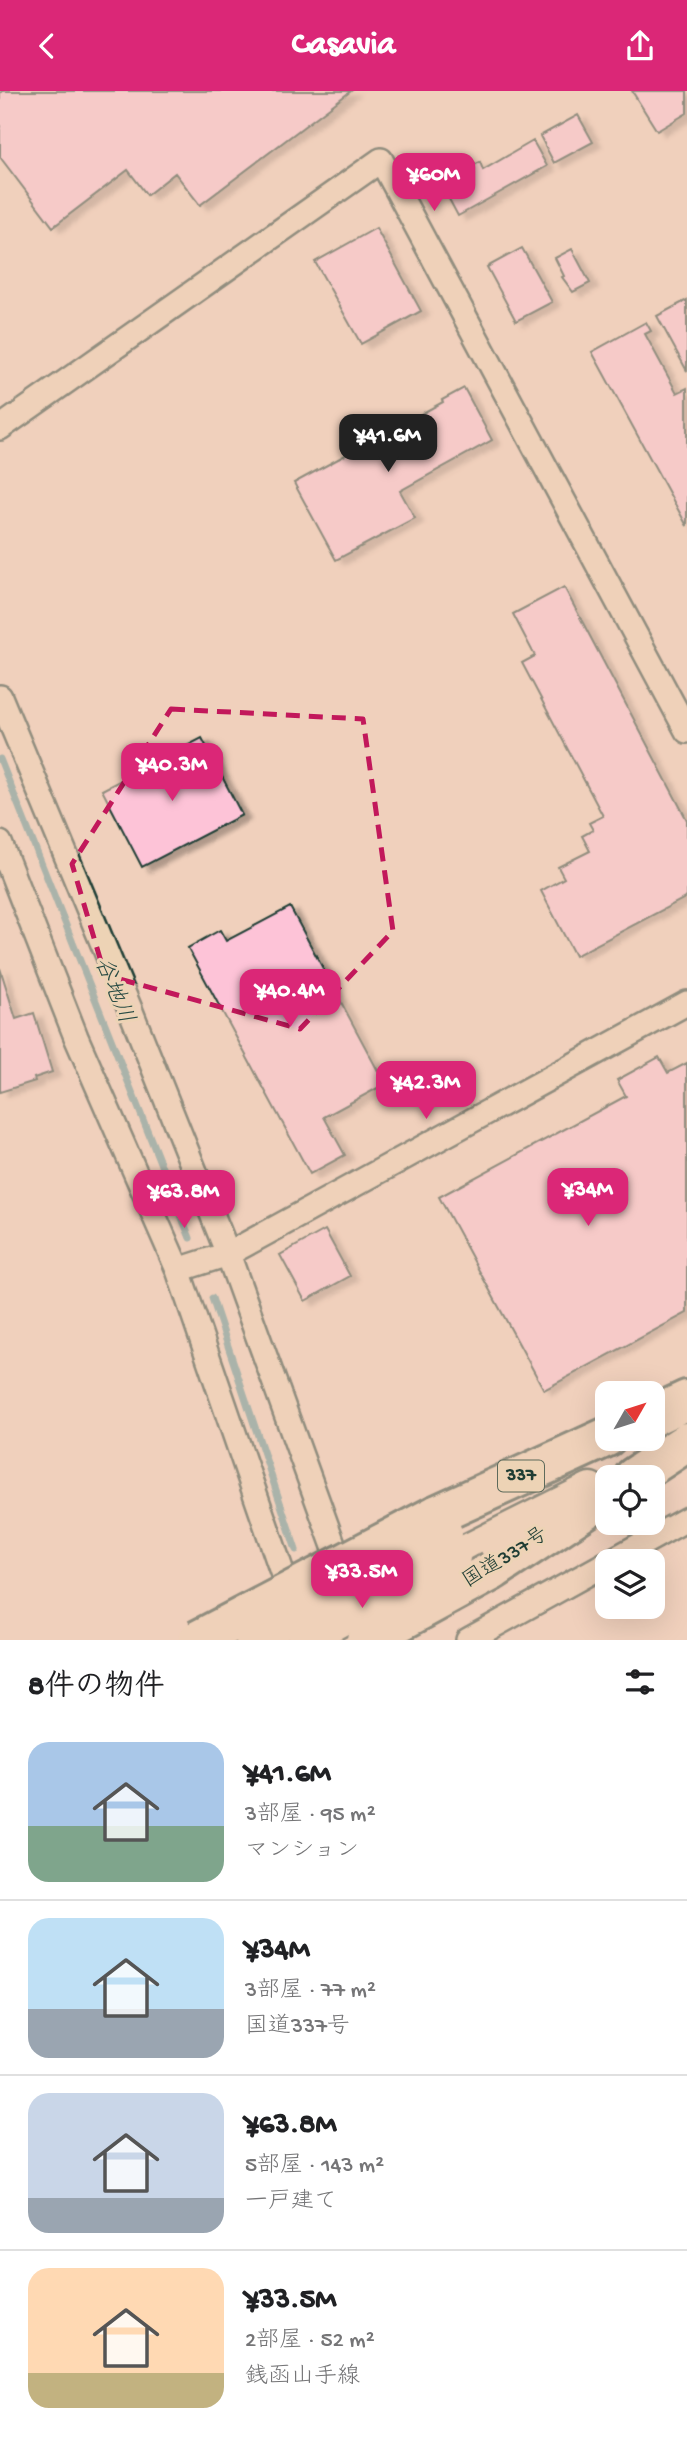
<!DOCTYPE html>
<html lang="ja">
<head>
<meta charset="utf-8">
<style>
	:root { --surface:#fff; --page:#f2f2f2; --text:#202124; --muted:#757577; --line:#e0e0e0; --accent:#db2777 }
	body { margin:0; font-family:"Gochi Hand","Klee One",sans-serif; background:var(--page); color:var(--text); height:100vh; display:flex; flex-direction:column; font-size:26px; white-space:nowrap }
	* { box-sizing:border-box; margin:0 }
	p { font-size:23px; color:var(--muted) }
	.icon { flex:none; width:38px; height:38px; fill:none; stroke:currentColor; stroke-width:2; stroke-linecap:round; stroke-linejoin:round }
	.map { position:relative; height:1549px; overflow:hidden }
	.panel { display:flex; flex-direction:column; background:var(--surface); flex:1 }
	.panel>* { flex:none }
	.needle { width:46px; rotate:51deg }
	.buttons { position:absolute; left:595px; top:1290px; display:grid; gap:14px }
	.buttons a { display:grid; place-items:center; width:70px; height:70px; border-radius:14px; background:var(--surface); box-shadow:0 7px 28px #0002; font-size:35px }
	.price { position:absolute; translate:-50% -60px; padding:0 16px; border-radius:14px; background:var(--accent); color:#fff; font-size:23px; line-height:46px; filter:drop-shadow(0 2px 4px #0008) }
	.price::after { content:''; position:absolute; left:50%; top:42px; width:21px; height:16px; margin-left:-10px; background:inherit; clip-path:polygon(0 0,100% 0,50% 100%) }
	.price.active { background:#222; color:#fff }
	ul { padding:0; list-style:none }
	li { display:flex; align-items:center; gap:21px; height:175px; padding:0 28px }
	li+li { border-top:2px solid var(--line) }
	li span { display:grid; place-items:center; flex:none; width:196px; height:140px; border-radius:21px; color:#555 }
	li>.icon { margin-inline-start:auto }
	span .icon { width:84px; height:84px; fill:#fffc; stroke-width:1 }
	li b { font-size:30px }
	h2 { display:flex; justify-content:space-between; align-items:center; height:84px; padding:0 28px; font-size:30px }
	header { display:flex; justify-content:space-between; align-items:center; height:91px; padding:0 28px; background:var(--accent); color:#fff; font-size:32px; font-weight:800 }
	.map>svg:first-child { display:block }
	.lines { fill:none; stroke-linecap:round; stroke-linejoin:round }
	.stream { stroke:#569195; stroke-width:7 }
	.building { fill:#fdc3d7; stroke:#1f3d34; stroke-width:2; filter:url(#shadow) }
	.street-casing { stroke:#1f3d34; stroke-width:28 }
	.secondary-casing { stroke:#1f3d34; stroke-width:37 }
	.highway-casing { stroke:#1f3d34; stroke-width:44 }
	.street { stroke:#edd3b5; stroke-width:23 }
	.secondary { stroke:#edd3b5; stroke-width:32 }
	.highway { stroke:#edd3b5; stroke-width:38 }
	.secondary-bridge-casing { stroke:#1f3d34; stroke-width:37; stroke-linecap:butt }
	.highway-bridge-casing { stroke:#1f3d34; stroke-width:44; stroke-linecap:butt }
	.secondary-bridge { stroke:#edd3b5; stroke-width:32 }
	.highway-bridge { stroke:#edd3b5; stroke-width:38 }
	.marked { fill:none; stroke:#c2185b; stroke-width:5; stroke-dasharray:14 9; stroke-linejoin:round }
	.labels { text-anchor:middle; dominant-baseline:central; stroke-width:6; stroke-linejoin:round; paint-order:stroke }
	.shield { fill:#edd3b5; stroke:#5d6a5b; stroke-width:2 }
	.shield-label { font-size:19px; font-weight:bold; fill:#1f3d34 }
	.street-label { font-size:21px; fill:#1f3d34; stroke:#edd3b5 }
	.water-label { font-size:23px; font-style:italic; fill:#284b44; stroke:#edd3b5 }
</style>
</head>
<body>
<header><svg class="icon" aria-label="back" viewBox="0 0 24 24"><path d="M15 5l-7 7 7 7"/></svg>Casavia<svg class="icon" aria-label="share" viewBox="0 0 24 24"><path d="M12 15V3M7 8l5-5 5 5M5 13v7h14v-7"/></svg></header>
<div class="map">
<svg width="687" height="1549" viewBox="0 0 687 1549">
	<defs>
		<filter id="shadow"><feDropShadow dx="8" dy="4.5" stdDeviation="2" flood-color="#0004"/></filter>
	</defs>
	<rect width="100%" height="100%" fill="#f0d0bc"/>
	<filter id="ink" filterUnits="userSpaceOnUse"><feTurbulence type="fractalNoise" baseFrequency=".0143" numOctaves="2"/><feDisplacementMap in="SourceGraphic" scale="14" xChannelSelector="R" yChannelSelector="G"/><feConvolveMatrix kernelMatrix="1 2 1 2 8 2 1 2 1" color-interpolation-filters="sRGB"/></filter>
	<g filter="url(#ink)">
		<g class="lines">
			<path class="stream" d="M0,668L190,1147
				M212,1207L296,1459"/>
		</g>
		<path class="building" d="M2,0H351L200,114L175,82L147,104L128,79L53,136L0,66V2Z
			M632,0H687V22L657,40Z
			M578,24L593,51L554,72L540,45Z
			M533,50L547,75L458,125L441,93L480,71L483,79Z
			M376,137L421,220L361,253L315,171Z
			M522,157L552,211L516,230L487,176Z
			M572,158L590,192L573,201L562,186L564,185L555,167Z
			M687,209V280L657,225Z
			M646,231L651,240L645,243L677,302L687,297V435L592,261Z
			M464,297L492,349L400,400L415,427L336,469L294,392L443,311L442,309Z
			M564,496L687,729V806L575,865L541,800L564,787L558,776L590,760L582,745L593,739L589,732L603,725L522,572L535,565L513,523Z
			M202,647L242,724L142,776L102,699Z
			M290,816L385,993L324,1026L345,1064L310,1083L188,857L220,839L226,850Z
			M0,877L16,928L34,922L52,981L34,987L35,990L0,1001Z
			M659,966L668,982L687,972V1222L544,1299L439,1106L626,1005L617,989Z
			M325,1139L350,1185L305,1210L280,1164Z"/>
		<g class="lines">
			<g class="street-casing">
				<path id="street" d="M0,337L381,69L687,640
					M0,606L130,918L228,1163L344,1483
					M0,752L76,946L178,1179L293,1513
					M178,1179L228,1163L687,912
					M611,1470L687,1428
					M468,1549L607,1472"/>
			</g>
			<g class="secondary-casing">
				<path id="secondary" d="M454,1466L590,1398"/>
			</g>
			<g class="highway-casing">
				<path id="highway" d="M653,1325L687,1309
					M634,1386L687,1351
					M436,1424L607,1346
					M492,1480L607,1404"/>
			</g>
			<use href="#street" class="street"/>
			<use href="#secondary" class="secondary"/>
			<use href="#highway" class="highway"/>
			<g class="secondary-bridge-casing">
				<path id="secondary-bridge" d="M252,1549L446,1442
					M304,1549L454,1466"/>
			</g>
			<g class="highway-bridge-casing">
				<path id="highway-bridge" d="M198,1549L436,1424
					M366,1549L492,1480"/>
			</g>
			<use href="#secondary-bridge" class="secondary-bridge"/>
			<use href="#highway-bridge" class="highway-bridge"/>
		</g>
	</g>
	<path d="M0 0H687V1549H0ZM171,618L363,628L393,840L300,938L105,884L72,773Z" fill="#f0d0bc" fill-opacity=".55" fill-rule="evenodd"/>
	<path class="marked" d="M171,618L363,628L393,840L300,938L105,884L72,773Z"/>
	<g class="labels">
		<rect class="shield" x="498" y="1369.5" width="46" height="31" rx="5"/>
		<g class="shield-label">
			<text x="521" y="1385">337</text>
		</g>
		<g class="street-label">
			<text transform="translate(506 1468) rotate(-32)">国道337号</text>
		</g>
		<g class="water-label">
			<text transform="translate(113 900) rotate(68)">谷地川</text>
		</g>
	</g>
</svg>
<div class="buttons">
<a><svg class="needle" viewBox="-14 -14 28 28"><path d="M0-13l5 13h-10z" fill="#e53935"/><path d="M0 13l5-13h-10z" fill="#757577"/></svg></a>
<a><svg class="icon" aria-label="locate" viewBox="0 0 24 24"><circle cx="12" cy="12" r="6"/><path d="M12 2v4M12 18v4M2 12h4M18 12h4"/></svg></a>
<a><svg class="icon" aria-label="layers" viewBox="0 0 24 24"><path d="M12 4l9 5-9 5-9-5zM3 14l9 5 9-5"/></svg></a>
</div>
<b class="price" style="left:434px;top:122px">¥60M</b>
<b class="price active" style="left:388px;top:383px">¥41.6M</b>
<b class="price" style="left:172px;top:712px">¥40.3M</b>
<b class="price" style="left:290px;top:938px">¥40.4M</b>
<b class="price" style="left:426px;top:1030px">¥42.3M</b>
<b class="price" style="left:588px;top:1137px">¥34M</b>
<b class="price" style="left:184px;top:1139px">¥63.8M</b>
<b class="price" style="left:362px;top:1519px">¥33.5M</b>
</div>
<section class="panel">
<h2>8件の物件<svg class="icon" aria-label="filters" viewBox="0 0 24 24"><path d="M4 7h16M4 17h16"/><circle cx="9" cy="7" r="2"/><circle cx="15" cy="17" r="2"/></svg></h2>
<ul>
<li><span style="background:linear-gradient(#a9c7e8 60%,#7fa58c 0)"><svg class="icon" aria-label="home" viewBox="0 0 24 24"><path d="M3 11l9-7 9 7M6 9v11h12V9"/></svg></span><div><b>¥41.6M</b><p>3部屋 · 95 m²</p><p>マンション</p></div></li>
<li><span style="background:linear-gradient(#bfe0f5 65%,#9aa5b1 0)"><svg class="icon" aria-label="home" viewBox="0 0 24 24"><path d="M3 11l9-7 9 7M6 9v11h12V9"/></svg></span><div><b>¥34M</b><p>3部屋 · 77 m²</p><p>国道337号</p></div></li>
<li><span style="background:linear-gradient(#c9d6e8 75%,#9aa5b1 0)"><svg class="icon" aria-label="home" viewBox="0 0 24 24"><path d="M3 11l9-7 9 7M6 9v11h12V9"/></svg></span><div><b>¥63.8M</b><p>5部屋 · 143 m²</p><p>一戸建て</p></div></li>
<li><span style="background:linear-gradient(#ffd9b3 75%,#c2b280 0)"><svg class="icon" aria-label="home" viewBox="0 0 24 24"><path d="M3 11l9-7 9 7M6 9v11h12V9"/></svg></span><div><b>¥33.5M</b><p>2部屋 · 52 m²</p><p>銭函山手線</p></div></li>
</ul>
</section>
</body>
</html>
